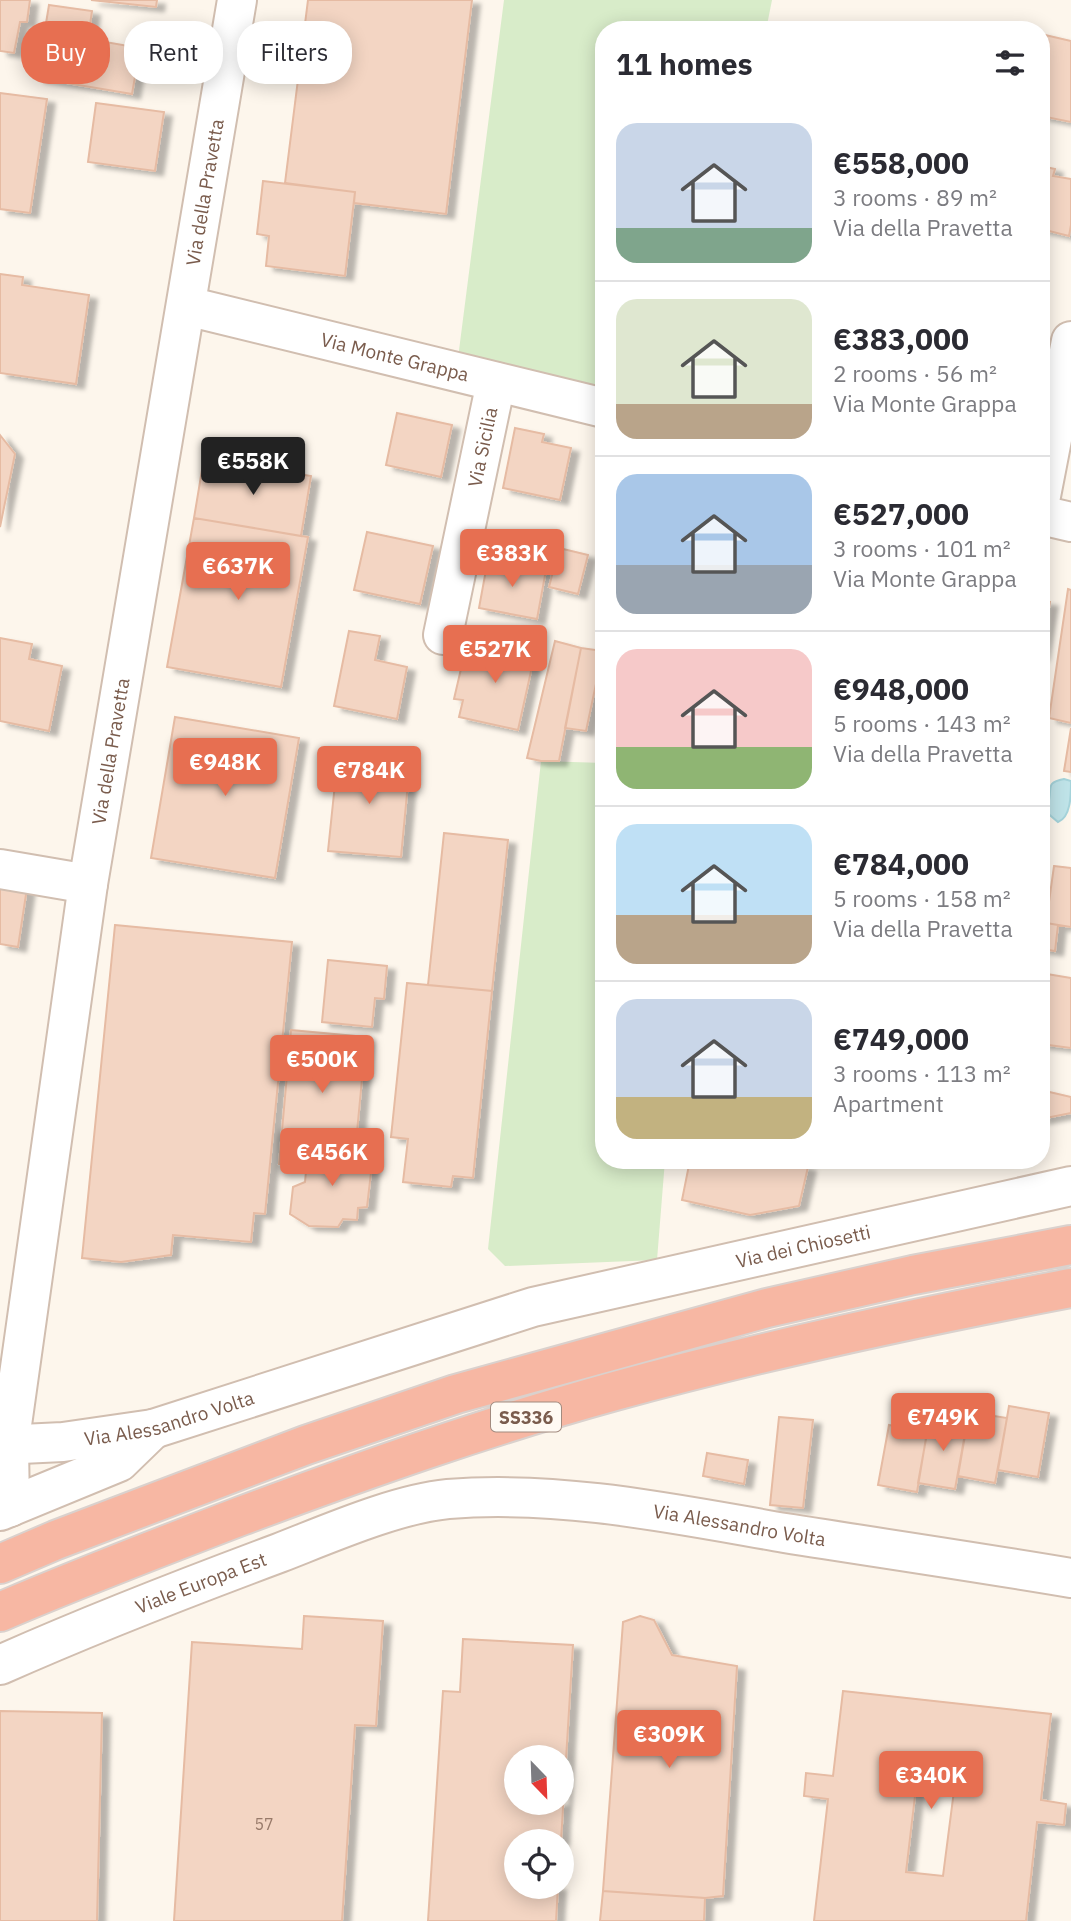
<!DOCTYPE html>
<html lang="en">
<head>
<meta charset="utf-8">
<style>
	:root { --surface:#fff; --page:#f7f7f7; --text:#2b2b33; --muted:#7c7c81; --line:#e1e1e2; --accent:#e76f51 }
	body { margin:0; font-family:"IBM Plex Sans",sans-serif; background:var(--page); color:var(--text); height:100vh; display:flex; flex-direction:column; font-size:26px; white-space:nowrap }
	* { box-sizing:border-box; margin:0 }
	p { font-size:23px; color:var(--muted) }
	.icon { flex:none; width:38px; height:38px; fill:none; stroke:currentColor; stroke-width:2; stroke-linecap:round; stroke-linejoin:round }
	.map { position:relative; flex:1; overflow:hidden }
	.sheet { position:absolute; left:595px; top:21px; width:455px; height:1148px; display:flex; flex-direction:column; background:var(--surface); border-radius:28px; box-shadow:0 4px 18px #0003 }
	.sheet>* { flex:none }
	.top-card { position:absolute; left:21px; top:21px; width:469px; height:63px; display:flex; gap:14px }
	.needle { width:46px; rotate:157deg }
	.buttons { position:absolute; left:504px; top:1745px; display:grid; gap:14px }
	.buttons a { display:grid; place-items:center; width:70px; height:70px; border-radius:50%; background:var(--surface); box-shadow:0 4px 18px #0003; font-size:35px }
	.price { position:absolute; translate:-50% -60px; padding:0 16px; border-radius:7px; background:var(--accent); color:#fff; font-size:23px; line-height:46px; filter:drop-shadow(0 2px 4px #0008) }
	.price::after { content:''; position:absolute; left:50%; top:42px; width:21px; height:16px; margin-left:-10px; background:inherit; clip-path:polygon(0 0,100% 0,50% 100%) }
	.price.active { background:#222; color:#fff }
	ul { padding:0; list-style:none }
	li { display:flex; align-items:center; gap:21px; height:175px; padding:0 21px }
	li+li { border-top:2px solid var(--line) }
	li span { display:grid; place-items:center; flex:none; width:196px; height:140px; border-radius:21px; color:#555 }
	li>.icon { margin-inline-start:auto }
	span .icon { width:84px; height:84px; fill:#fffc; stroke-width:1 }
	li b { font-size:30px }
	h2 { display:flex; justify-content:space-between; align-items:center; height:84px; padding:0 21px; font-size:30px }
	.pill { padding:0 24px; border-radius:28px; background:var(--surface); box-shadow:0 4px 18px #0003; font-size:24px; line-height:63px }
	.pill.active { background:var(--accent); color:#fff }
	.map>svg:first-child { display:block }
	.green { fill:#d8ecc9 }
	.water { fill:#bfe3e8; stroke:#a5d3da; stroke-width:2 }
	.building { fill:#f3d5c3; stroke:#e6bba3; stroke-width:2; fill-rule:evenodd; filter:url(#shadow) }
	.lines { fill:none; stroke-linecap:round; stroke-linejoin:round }
	.minor-casing { stroke:#d1beb0; stroke-width:42 }
	.highway-casing { stroke:#dad1cd; stroke-width:42 }
	.minor { stroke:#fff; stroke-width:38 }
	.highway { stroke:#f7b7a3; stroke-width:38 }
	.labels { text-anchor:middle; dominant-baseline:central; stroke-width:5; stroke-linejoin:round; paint-order:stroke }
	.number-label { font-size:16px; fill:#987a6a }
	.shield { fill:#fffaf3; stroke:#a28b7f; stroke-width:2 }
	.shield-label { font-size:18px; font-weight:bold; fill:#7a5c4d }
	.street-label { font-size:19px; fill:#7a5c4d; stroke:#fffaf3 }
</style>
</head>
<body>
<div class="map">
<svg width="1071" height="1921" viewBox="0 0 1071 1921">
	<defs>
		<filter id="shadow"><feDropShadow dx="8" dy="4.5" stdDeviation="2" flood-color="#0004"/></filter>
	</defs>
	<rect width="100%" height="100%" fill="#fdf6ec"/>
	<path class="green" d="M504,0H772L766,30H604V389L458,358Z
		M541,761L604,763V1160H665L657,1260L505,1266L488,1249Z"/>
	<path class="water" d="M1064,779L1071,781C1071,795 1071,817 1058,822L1045,811C1045,807 1048,804 1049,800C1052,786 1046,783 1064,779Z"/>
	<path class="building" d="M0,0H30L27,22H20L14,53L0,51Z
		M91,0H157L156,7Z
		M308,0H472L446,214L354,203L355,192L285,183Z
		M49,5L92,11L88,39L140,48L132,94L37,78Z
		M1041,34L1071,41V122L1041,116Z
		M0,93L47,99L30,213L0,209Z
		M96,103L164,112L155,171L88,162Z
		M1041,166L1055,169L1053,176L1071,179V225L1069,236L1041,229Z
		M263,181L355,192L345,276L266,266L269,236L257,234Z
		M0,274L23,277L22,285L89,295L76,384L0,373Z
		M397,413L452,425L441,477L386,465Z
		M515,428L544,434L542,442L571,448L560,500L503,488Z
		M0,435L15,454L0,527Z
		M204,458L311,476L301,536L194,518Z
		M194,518L308,537L281,687L167,667Z
		M367,532L433,546L420,604L354,590Z
		M559,548L588,555L578,594L549,587Z
		M488,559L546,570L537,619L479,608Z
		M1068,589L1071,590V723L1049,718Z
		M1041,601L1050,602L1041,657Z
		M349,631L380,636L375,660L407,667L397,719L334,706Z
		M0,638L32,644L29,659L62,666L49,731L0,721Z
		M477,640L535,653L518,730L459,717L463,700L454,699L464,656L473,658Z
		M555,641L581,648L559,761H541L527,758Z
		M581,648L603,651L586,731L565,728Z
		M175,717L299,738L275,878L151,858Z
		M1071,728V772L1064,771Z
		M338,755L410,762L401,857L328,851Z
		M444,833L508,840L492,991L428,985Z
		M1054,866L1071,868V927L1046,923Z
		M0,883L27,888L18,947L0,944Z
		M1041,907L1048,908L1046,923L1058,925L1055,951L1041,949Z
		M115,925L292,942L265,1214L254,1213L251,1242L173,1235L171,1255L121,1262L82,1258Z
		M328,960L387,966L384,999L375,998L372,1027L322,1022Z
		M1041,973L1071,978V1048L1041,1044Z
		M407,983L492,991L473,1178L453,1176L451,1187L403,1182L408,1139L391,1137Z
		M291,1030L366,1037L355,1153L308,1149L306,1166L279,1164Z
		M1041,1090L1071,1097V1113L1041,1119Z
		M308,1149L373,1155L367,1207L358,1208L357,1220L343,1219L338,1227L309,1226L290,1214L293,1187L305,1182Z
		M690,1160H778L808,1167L799,1206L750,1215L682,1200Z
		M1009,1406L1049,1413L1038,1477L998,1470Z
		M969,1412L1007,1418L995,1483L958,1476Z
		M779,1417L813,1420L803,1508L770,1505Z
		M930,1417L967,1423L955,1489L918,1483Z
		M889,1425L927,1432L917,1492L878,1485Z
		M707,1453L748,1460L744,1484L703,1476Z
		M304,1616L383,1621L376,1726L355,1725L342,1921H174L192,1642L302,1649Z
		M640,1616L654,1620L672,1655L737,1666L723,1896L705,1898L603,1891L623,1622Z
		M463,1639L573,1645L561,1841H516V1886H558L556,1921H428L443,1691L460,1692ZM516,1757H562V1802H516Z
		M843,1691L1051,1714L1041,1800L1066,1804L1064,1825L1037,1822L1026,1921H814L828,1799L804,1796L806,1773L833,1776ZM917,1779L955,1783L943,1876L906,1872Z
		M0,1711L102,1713L97,1921H0Z
		M603,1891L705,1898L704,1921H600Z"/>
	<g class="lines">
		<g class="minor-casing">
			<g id="minor">
				<path id="s1" d="M187,306L604,408"/>
				<path d="M1041,496L1071,341"/>
				<path d="M1041,515L1071,522"/>
				<path id="s2" d="M443,635L496,382"/>
				<path d="M0,869L88,884"/>
				<path id="s3" d="M0,1445L63,1442L153,1429L533,1307L1071,1186"/>
				<path id="s4" d="M10,1507L9,1446L88,884L237,0"/>
				<path d="M0,1511L119,1462L153,1429"/>
				<path id="s5" d="M0,1665C92,1624 185,1588 279,1553C328,1534 396,1504 448,1499C561,1490 675,1514 785,1533C880,1548 976,1562 1071,1578"/>
			</g>
		</g>
		<g class="highway-casing">
			<path id="highway" d="M0,1564L56,1540L306,1445L456,1394L767,1308L913,1275L1071,1245
				M0,1612C79,1578 160,1547 241,1516C364,1470 488,1426 615,1391C765,1350 918,1317 1071,1288"/>
		</g>
		<use href="#minor" class="minor"/>
		<use href="#highway" class="highway"/>
	</g>
	<g class="labels">
		<g class="number-label">
			<text x="264" y="1824">57</text>
		</g>
		<rect class="shield" x="491" y="1402.5" width="70" height="29" rx="5"/>
		<g class="shield-label">
			<text x="526" y="1417">SS336</text>
		</g>
		<g class="street-label">
			<text stroke="none"><textPath href="#s4" startOffset="1330">Via della Pravetta</textPath></text>
			<text stroke="none"><textPath href="#s1" startOffset="214">Via Monte Grappa</textPath></text>
			<text stroke="none"><textPath href="#s2" startOffset="192">Via Sicilia</textPath></text>
			<text stroke="none"><textPath href="#s4" startOffset="763">Via della Pravetta</textPath></text>
			<text stroke="none"><textPath href="#s3" startOffset="830">Via dei Chiosetti</textPath></text>
			<text stroke="none"><textPath href="#s3" startOffset="172">Via Alessandro Volta</textPath></text>
			<text stroke="none"><textPath href="#s5" startOffset="772">Via Alessandro Volta</textPath></text>
			<text stroke="none"><textPath href="#s5" startOffset="217">Viale Europa Est</textPath></text>
		</g>
	</g>
</svg>
<div class="buttons">
<a><svg class="needle" viewBox="-14 -14 28 28"><path d="M0-13l5 13h-10z" fill="#e53935"/><path d="M0 13l5-13h-10z" fill="#7c7c81"/></svg></a>
<a><svg class="icon" aria-label="locate" viewBox="0 0 24 24"><circle cx="12" cy="12" r="6"/><path d="M12 2v4M12 18v4M2 12h4M18 12h4"/></svg></a>
</div>
<b class="price active" style="left:253px;top:497px">€558K</b>
<b class="price" style="left:512px;top:589px">€383K</b>
<b class="price" style="left:238px;top:602px">€637K</b>
<b class="price" style="left:495px;top:685px">€527K</b>
<b class="price" style="left:225px;top:798px">€948K</b>
<b class="price" style="left:369px;top:806px">€784K</b>
<b class="price" style="left:322px;top:1095px">€500K</b>
<b class="price" style="left:332px;top:1188px">€456K</b>
<b class="price" style="left:943px;top:1453px">€749K</b>
<b class="price" style="left:669px;top:1770px">€309K</b>
<b class="price" style="left:931px;top:1811px">€340K</b>
<div class="top-card">
<a class="pill active">Buy</a>
<a class="pill">Rent</a>
<a class="pill">Filters</a>
</div>
<section class="sheet">
<h2>11 homes<svg class="icon" aria-label="filters" viewBox="0 0 24 24"><path d="M4 7h16M4 17h16"/><circle cx="9" cy="7" r="2"/><circle cx="15" cy="17" r="2"/></svg></h2>
<ul>
<li><span style="background:linear-gradient(#c9d6e8 75%,#7fa58c 0)"><svg class="icon" aria-label="home" viewBox="0 0 24 24"><path d="M3 11l9-7 9 7M6 9v11h12V9"/></svg></span><div><b>€558,000</b><p>3 rooms · 89 m²</p><p>Via della Pravetta</p></div></li>
<li><span style="background:linear-gradient(#dfe7d0 75%,#b9a48a 0)"><svg class="icon" aria-label="home" viewBox="0 0 24 24"><path d="M3 11l9-7 9 7M6 9v11h12V9"/></svg></span><div><b>€383,000</b><p>2 rooms · 56 m²</p><p>Via Monte Grappa</p></div></li>
<li><span style="background:linear-gradient(#a9c7e8 65%,#9aa5b1 0)"><svg class="icon" aria-label="home" viewBox="0 0 24 24"><path d="M3 11l9-7 9 7M6 9v11h12V9"/></svg></span><div><b>€527,000</b><p>3 rooms · 101 m²</p><p>Via Monte Grappa</p></div></li>
<li><span style="background:linear-gradient(#f6c9c9 70%,#8fb573 0)"><svg class="icon" aria-label="home" viewBox="0 0 24 24"><path d="M3 11l9-7 9 7M6 9v11h12V9"/></svg></span><div><b>€948,000</b><p>5 rooms · 143 m²</p><p>Via della Pravetta</p></div></li>
<li><span style="background:linear-gradient(#bfe0f5 65%,#b9a48a 0)"><svg class="icon" aria-label="home" viewBox="0 0 24 24"><path d="M3 11l9-7 9 7M6 9v11h12V9"/></svg></span><div><b>€784,000</b><p>5 rooms · 158 m²</p><p>Via della Pravetta</p></div></li>
<li><span style="background:linear-gradient(#c9d6e8 70%,#c2b280 0)"><svg class="icon" aria-label="home" viewBox="0 0 24 24"><path d="M3 11l9-7 9 7M6 9v11h12V9"/></svg></span><div><b>€749,000</b><p>3 rooms · 113 m²</p><p>Apartment</p></div></li>
</ul>
</section>
</div>
</body>
</html>
